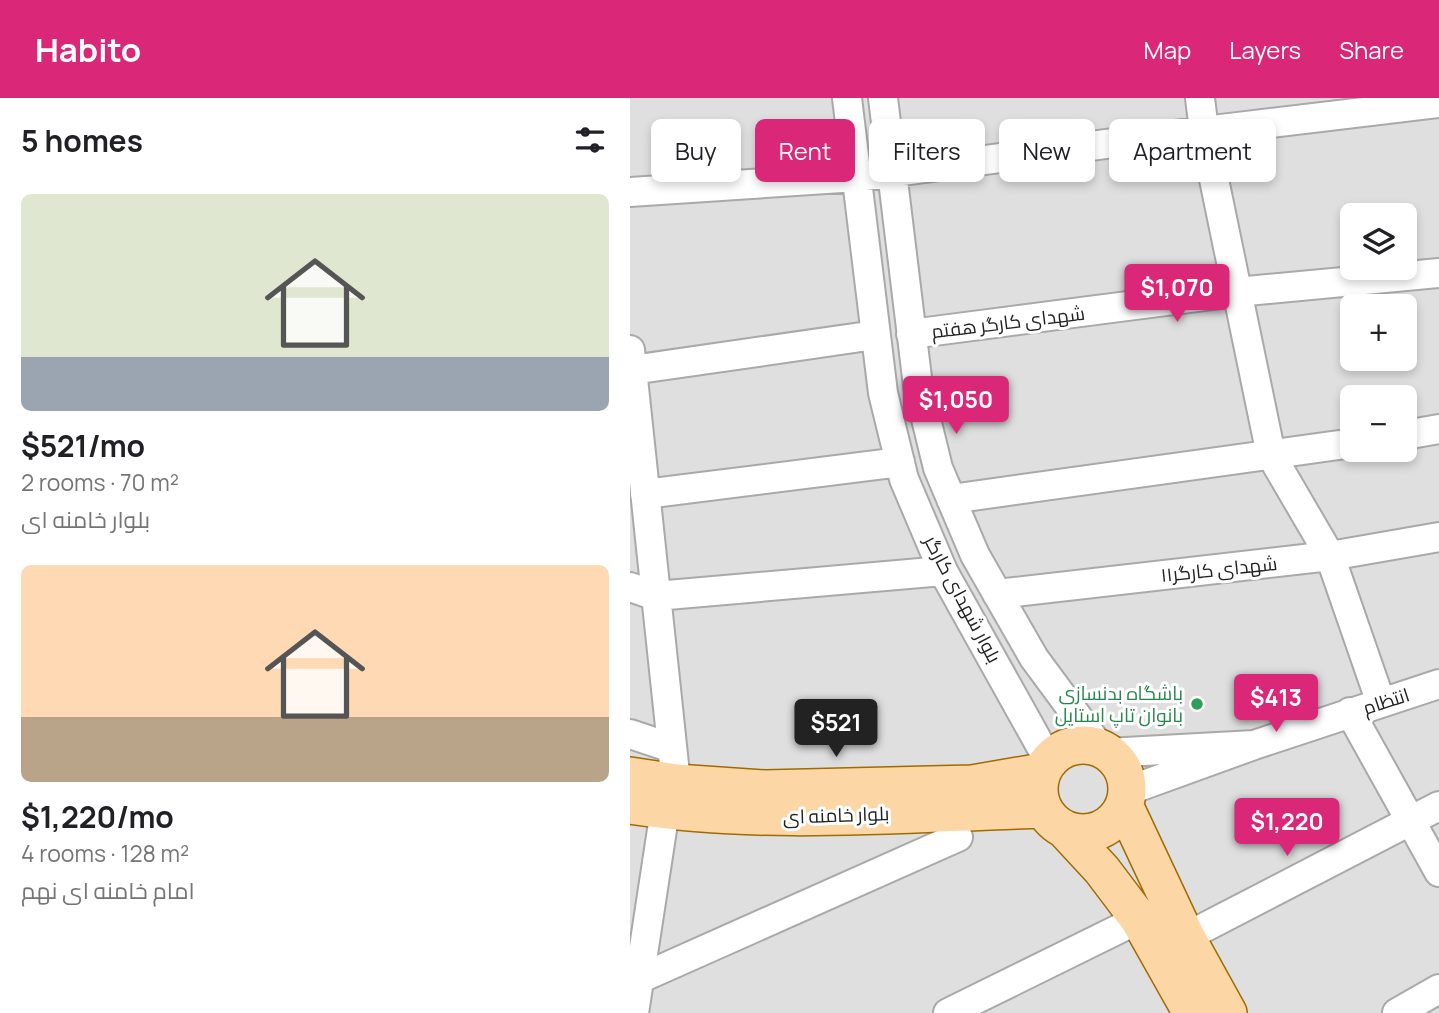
<!DOCTYPE html>
<html lang="en">
<head>
<meta charset="utf-8">
<style>
	:root { --surface:#fff; --page:#f2f2f2; --text:#202124; --muted:#757577; --accent:#db2777 }
	body { margin:0; font-family:Manrope,Cairo,sans-serif; background:var(--page); color:var(--text); height:100vh; display:flex; flex-direction:column; font-size:26px; white-space:nowrap }
	* { box-sizing:border-box; margin:0 }
	p { font-size:23px; color:var(--muted) }
	.icon { flex:none; width:38px; height:38px; fill:none; stroke:currentColor; stroke-width:2; stroke-linecap:round; stroke-linejoin:round }
	.map { position:relative; flex:1; overflow:hidden }
	.panel { display:flex; flex-direction:column; background:var(--surface); width:630px }
	.panel>* { flex:none }
	.hud { position:absolute; left:21px; top:21px; width:665px; height:63px; display:flex; gap:14px }
	.tools { position:absolute; left:710px; top:105px; display:grid; gap:14px }
	.tools a { display:grid; place-items:center; width:77px; height:77px; border-radius:10px; background:var(--surface); box-shadow:0 4px 10px #0003; font-size:35px }
	.price { position:absolute; translate:-50% -60px; padding:0 16px; border-radius:7px; background:var(--accent); color:#fff; font-size:23px; line-height:46px; filter:drop-shadow(0 2px 4px #0008) }
	.price::after { content:''; position:absolute; left:50%; top:42px; width:21px; height:16px; margin-left:-10px; background:inherit; clip-path:polygon(0 0,100% 0,50% 100%) }
	.price.selected { background:#222; color:#fff }
	ul { padding:0; list-style:none }
	li { display:grid; align-content:center; gap:14px; height:371px; padding:0 21px }
	li span { display:grid; place-items:center; height:217px; border-radius:10px; color:#555 }
	li>.icon { margin-inline-start:auto }
	span .icon { width:126px; height:126px; fill:#fffc; stroke-width:1 }
	li b { font-size:30px }
	h2 { display:flex; justify-content:space-between; align-items:center; height:84px; padding:0 21px; font-size:30px }
	.chip { padding:0 24px; border-radius:10px; background:var(--surface); box-shadow:0 4px 10px #0003; font-size:24px; line-height:63px }
	.chip.selected { background:var(--accent); color:#fff }
	header { display:flex; align-items:center; gap:42px; box-sizing:border-box; height:98px; padding:0 35px; background:var(--accent); color:#fff }
	header strong { font-size:33px }
	nav { display:flex; gap:38px; margin-inline-start:auto; font-size:24px }
	main { display:flex; flex:1; min-height:0 }
	.map>svg:first-child { display:block }
	.residential { fill:#e0dfdf; fill-rule:evenodd }
	.lines { fill:none; stroke-linecap:round; stroke-linejoin:round }
	.minor-casing { stroke:#a9a9a9; stroke-width:32 }
	.major-casing { stroke:#a06b00; stroke-width:40 }
	.minor { stroke:#fff; stroke-width:28 }
	.major { stroke:#fcd6a4; stroke-width:37 }
	.leisure-dot { fill:#2e9e5b; stroke:#fff; stroke-width:2.5 }
	.labels { text-anchor:middle; dominant-baseline:central; stroke-width:6; stroke-linejoin:round; paint-order:stroke }
	.street-label { font-size:19px; fill:#222; stroke:#fff }
	.leisure-label { font-size:19px; fill:#27864d; stroke:#fff; text-anchor:end }
</style>
</head>
<body>
<header>
<strong>Habito</strong>
<nav><a>Map</a><a>Layers</a><a>Share</a></nav>
</header>
<main>
<section class="panel">
<h2>5 homes<svg class="icon" aria-label="filters" viewBox="0 0 24 24"><path d="M4 7h16M4 17h16"/><circle cx="9" cy="7" r="2"/><circle cx="15" cy="17" r="2"/></svg></h2>
<ul>
<li><span style="background:linear-gradient(#dfe7d0 75%,#9aa5b1 0)"><svg class="icon" aria-label="home" viewBox="0 0 24 24"><path d="M3 11l9-7 9 7M6 9v11h12V9"/></svg></span><div><b>$521/mo</b><p>2 rooms · 70 m²</p><p>بلوار خامنه ای</p></div></li>
<li><span style="background:linear-gradient(#ffd9b3 70%,#b9a48a 0)"><svg class="icon" aria-label="home" viewBox="0 0 24 24"><path d="M3 11l9-7 9 7M6 9v11h12V9"/></svg></span><div><b>$1,220/mo</b><p>4 rooms · 128 m²</p><p>امام خامنه ای نهم</p></div></li>
</ul>
</section>
<div class="map">
<svg width="809" height="915" viewBox="0 0 809 915">
	<rect width="100%" height="100%" fill="#f2efe9"/>
	<path class="residential" d="M0,0H809V915H0ZM723,117H775V170H723ZM723,208H775V261H723ZM723,299H775V352H723Z"/>
	<g class="lines">
		<g class="minor-casing">
			<path id="minor" d="M217,0L253,295L274,381L313,473L419,663
				M253,0L288,288L308,370L345,457L404,560L472,652
				M570,0L574,33L641,357L700,458L751,605
				M0,94L227,79L574,33L809,5
				M281,236L606,194L809,175
				M0,252L46,685
				M2,272L245,237
				M775,337L809,331
				M15,396L270,364
				M321,401L723,345
				M0,489L26,498L313,473
				M367,496L700,458L809,439
				M720,614L809,774
				M0,636L42,650
				M624,647L809,586
				M477,655L624,647L497,693
				M556,839L809,708
				M9,881L328,739
				M4,915L35,712
				M318,915L509,821
				M767,915L809,891"/>
		</g>
		<g class="major-casing">
			<path id="major" d="M409 691a44 44 0 1 1 88 0a44 44 0 1 1-88 0Z
				M0,678L46,685L135,691L342,686L412,674
				M0,707C137,728 276,715 414,711
				M494,707L556,839L598,915
				M435,732L472,772L509,821L562,915"/>
		</g>
		<use href="#minor" class="minor"/>
		<use href="#major" class="major"/>
	</g>
	<circle class="leisure-dot" cx="567" cy="606" r="7"/>
	<g class="labels">
		<g class="street-label">
			<text transform="translate(378 224) rotate(-7)">شهدای کارگر هفتم</text>
			<text transform="translate(589 471) rotate(-6)">شهدای کارگر۱۱</text>
			<text transform="translate(333 501) rotate(62)">بلوار شهدای کارگر</text>
			<text transform="translate(756 603) rotate(-18)">انتظام</text>
			<text transform="translate(206 717) rotate(-2)">بلوار خامنه ای</text>
		</g>
		<g class="leisure-label">
			<text x="553" y="595">باشگاه بدنسازی<tspan x="553" dy="22">بانوان تاپ استایل</tspan></text>
		</g>
	</g>
</svg>
<div class="tools">
<a><svg class="icon" aria-label="layers" viewBox="0 0 24 24"><path d="M12 4l9 5-9 5-9-5zM3 14l9 5 9-5"/></svg></a>
<a>+</a>
<a>−</a>
</div>
<b class="price" style="left:547px;top:226px">$1,070</b>
<b class="price" style="left:326px;top:338px">$1,050</b>
<b class="price" style="left:646px;top:636px">$413</b>
<b class="price selected" style="left:206px;top:661px">$521</b>
<b class="price" style="left:657px;top:760px">$1,220</b>
<div class="hud">
<a class="chip">Buy</a>
<a class="chip selected">Rent</a>
<a class="chip">Filters</a>
<a class="chip">New</a>
<a class="chip">Apartment</a>
</div>
</div>
</main>
</body>
</html>
